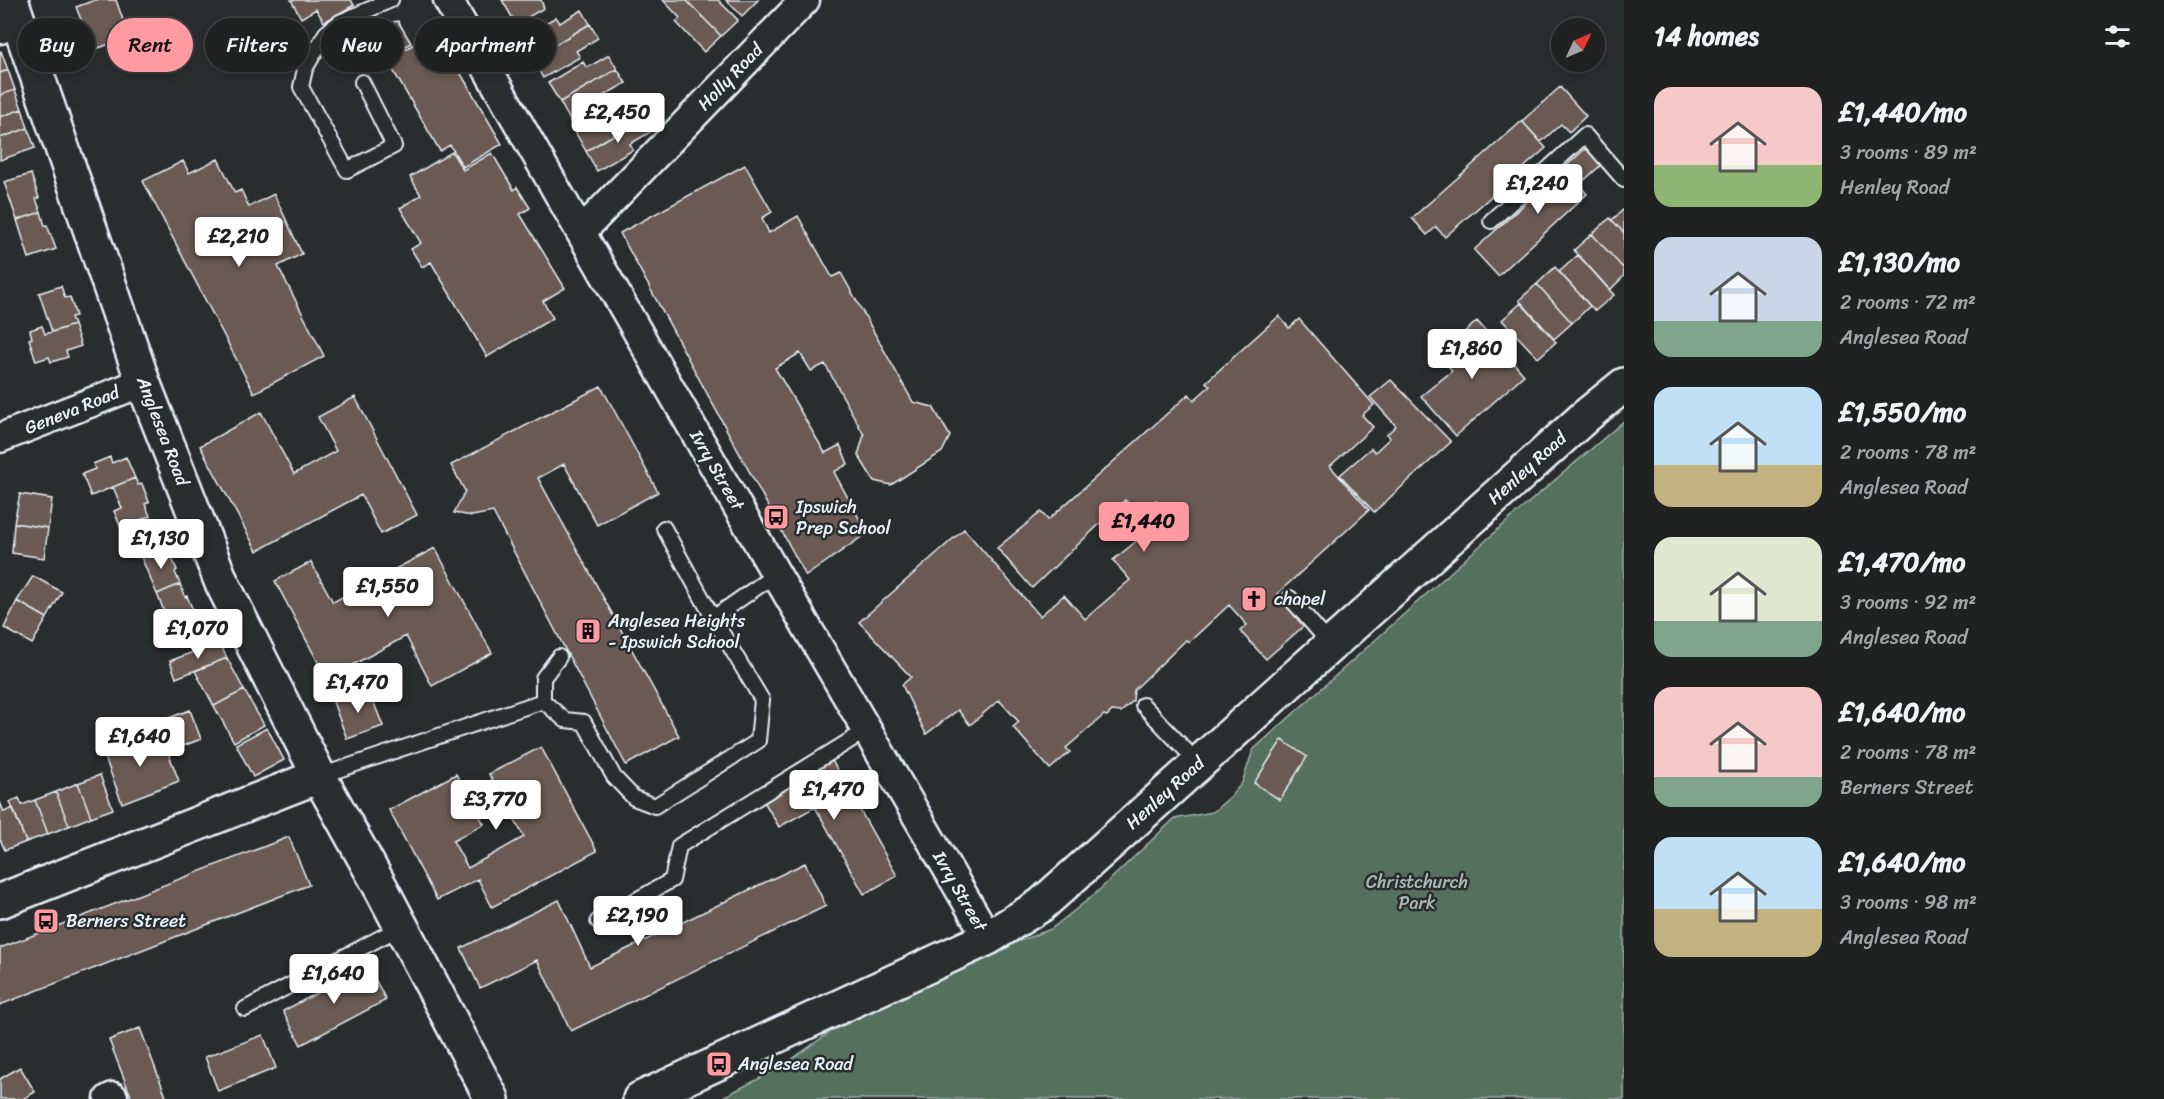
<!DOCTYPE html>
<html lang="en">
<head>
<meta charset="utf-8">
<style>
	:root { --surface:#202222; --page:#282a2a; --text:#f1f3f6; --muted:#a2a4a5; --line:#3d3f40; --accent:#ff9aa2 }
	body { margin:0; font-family:Sriracha,sans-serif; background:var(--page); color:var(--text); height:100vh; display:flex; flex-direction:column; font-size:22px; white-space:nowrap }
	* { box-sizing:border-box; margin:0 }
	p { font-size:20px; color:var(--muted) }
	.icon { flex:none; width:33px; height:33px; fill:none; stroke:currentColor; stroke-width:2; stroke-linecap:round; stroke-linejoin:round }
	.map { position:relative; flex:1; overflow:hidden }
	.sheet { display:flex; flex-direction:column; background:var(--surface); width:540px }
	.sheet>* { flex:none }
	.guide { position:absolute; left:18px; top:18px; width:570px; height:54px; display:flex; gap:12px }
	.needle { width:39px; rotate:46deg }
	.fabs { position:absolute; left:1551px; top:18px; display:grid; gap:12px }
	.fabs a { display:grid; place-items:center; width:54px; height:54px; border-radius:50%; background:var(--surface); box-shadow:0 3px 9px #0003,0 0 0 2px var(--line); font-size:30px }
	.price { position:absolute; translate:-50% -51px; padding:0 14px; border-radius:6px; background:#fff; color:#222; font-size:20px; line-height:39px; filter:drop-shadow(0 2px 3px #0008) }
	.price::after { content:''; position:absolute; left:50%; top:36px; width:18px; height:14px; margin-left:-9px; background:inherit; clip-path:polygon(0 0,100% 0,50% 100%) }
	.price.active { background:var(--accent); color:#111 }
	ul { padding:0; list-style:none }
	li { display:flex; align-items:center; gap:18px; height:150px; padding:0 30px }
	li span { display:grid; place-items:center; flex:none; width:168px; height:120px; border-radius:18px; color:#555 }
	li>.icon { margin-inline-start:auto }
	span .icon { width:72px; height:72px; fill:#fffc; stroke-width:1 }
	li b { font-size:26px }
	h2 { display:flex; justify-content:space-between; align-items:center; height:72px; padding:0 30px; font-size:26px }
	.tag { padding:0 21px; border-radius:27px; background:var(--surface); box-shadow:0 3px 9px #0003,0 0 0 2px var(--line); font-size:21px; line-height:54px }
	.tag.active { background:var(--accent); color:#111 }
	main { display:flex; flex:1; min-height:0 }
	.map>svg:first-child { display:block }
	.green { fill:#55705f; stroke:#9eb0ac; stroke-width:1.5 }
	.building { fill:#6b5a53; stroke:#e8f1f8; stroke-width:1.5 }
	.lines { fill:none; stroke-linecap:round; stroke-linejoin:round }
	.lane-casing { stroke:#e8f1f8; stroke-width:18 }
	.street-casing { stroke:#e8f1f8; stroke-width:33 }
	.secondary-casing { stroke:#e8f1f8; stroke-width:38 }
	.lane { stroke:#2a2d2e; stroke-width:14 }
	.street { stroke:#2a2d2e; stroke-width:28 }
	.secondary { stroke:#2a2d2e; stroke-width:33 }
	.labels { text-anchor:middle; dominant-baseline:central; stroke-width:5; stroke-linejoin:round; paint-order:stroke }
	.street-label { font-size:18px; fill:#e8f1f8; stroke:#2a2d2e }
	.poi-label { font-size:18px; fill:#e8f1f8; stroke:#2a2d2e; text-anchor:start }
	.park-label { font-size:18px; fill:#a6b7b3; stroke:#2a2d2e }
</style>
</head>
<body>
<main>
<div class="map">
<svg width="1624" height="1099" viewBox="0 0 1624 1099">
	<rect width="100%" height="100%" fill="#2a2d2e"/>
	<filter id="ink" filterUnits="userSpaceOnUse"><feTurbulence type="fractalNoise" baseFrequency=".0167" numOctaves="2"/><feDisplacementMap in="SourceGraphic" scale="12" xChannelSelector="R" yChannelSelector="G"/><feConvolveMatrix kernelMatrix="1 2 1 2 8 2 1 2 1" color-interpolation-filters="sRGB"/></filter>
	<g filter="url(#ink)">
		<path class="green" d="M1624,421V1099H719L778,1069L888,991L1051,929L1095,894L1174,819L1213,812L1231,796L1242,783L1253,750L1513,516Z"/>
		<path class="building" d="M95,0H116L129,37L93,50L76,7Z
			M291,0H351L354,5L324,22L316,9L301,18Z
			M502,0H541L544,8L516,24Z
			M663,0H686L721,36L704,52L676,22L680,18Z
			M686,0H718L738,20L721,36Z
			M726,0H758L742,16Z
			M582,10L590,24L532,58L520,38L556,17L560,23Z
			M398,21L411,43L391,54L374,26Z
			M590,24L598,38L576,51L580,57L543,78L532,58Z
			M436,31L502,144L463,167L450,145L440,151L387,60Z
			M1,51L8,70L0,73V52Z
			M609,55L617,69L560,102L548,83L583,62L587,68Z
			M617,69L626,83L603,96L607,102L571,122L560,102Z
			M8,70L15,90L0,95V73Z
			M1560,87L1586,116L1569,132L1561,124L1541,142L1522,121Z
			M15,90L22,109L0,117V95Z
			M636,103L644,117L586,151L574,130L610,110L614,116Z
			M22,109L28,128L0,138V117Z
			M644,117L652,131L630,144L633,150L597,171L586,151Z
			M1522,121L1546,148L1445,237L1436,227L1427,235L1412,218Z
			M28,128L35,148L0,160V138Z
			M1586,148L1601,165L1579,185L1587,194L1498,276L1474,250Z
			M452,152L463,170L492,153L514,190L517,187L530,208L520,214L565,288L543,301L553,318L487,357L431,262L422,267L411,249L421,243L400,208L421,195L410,177Z
			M218,159L235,193L241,190L249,207L274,194L302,254L278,266L324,356L254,393L143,181L183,161L189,173Z
			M745,165L772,212L762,218L769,233L798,216L832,277L841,273L913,402L933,407L950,436L942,452L891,485L874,481L858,455L864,435L825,364L811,371L800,353L775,368L825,453L840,445L848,464L834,472L867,533L806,576L620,233Z
			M31,174L39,198L36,199L41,212L17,220L4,182Z
			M1624,209V233L1612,220Z
			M41,212L45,226L47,225L56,249L29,258L17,220Z
			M1610,218L1624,233V269L1592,234Z
			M1592,234L1624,269V276L1610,290L1574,250Z
			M1578,255L1614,295L1595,311L1559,272Z
			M1555,267L1590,306L1572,323L1537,284Z
			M1537,284L1572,323L1554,339L1519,300Z
			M61,286L65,298L70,297L76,316L71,317L74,325L52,332L39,293Z
			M1521,303L1556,342L1538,358L1502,320Z
			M1279,316L1289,328L1299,319L1374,405L1362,415L1373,427L1330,466L1369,510L1278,593L1306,624L1266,659L1240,631L1247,625L1229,605L1189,642L1186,640L1134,690L1133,701L1121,712L1112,711L1107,716L1104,715L1066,748L1070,752L1050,769L1013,727L1019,722L999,700L970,725L958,710L926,734L902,685L911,677L859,622L964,529L1040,616L1064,595L1085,619L1130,580L1113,560L1149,531L1144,526L1145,520L1151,515H1155L1161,521L1168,514L1156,500L1139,514L1125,500L1032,588L997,548L1041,512L1048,520L1189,394L1194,400L1210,386L1206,382Z
			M1477,321L1524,375L1456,436L1421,396L1452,371L1446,363L1464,346L1457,339Z
			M74,325L81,346L66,351L68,357L51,362L49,357L36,361L29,339L32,338L30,330L42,326L45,334Z
			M1391,380L1451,442L1374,512L1340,475L1371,448L1375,452L1390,438L1387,434L1396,426L1370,397Z
			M601,386L658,492L597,525L564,464L538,478L679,736L626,765L493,512L472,516L454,513L465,491L451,465Z
			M355,397L417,515L381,534L361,495L257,551L200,446L261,412L294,474L336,451L318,417Z
			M110,457L112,463L126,457L135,478L91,496L82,474L95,469L93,464Z
			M135,478L138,485L142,484L149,502L145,504L150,516L121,528L114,511L122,508L113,487Z
			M20,494L52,499L48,528L14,523Z
			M14,523L48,528L44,558L12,553Z
			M167,547L177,570L175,572L180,584L157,594L141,557Z
			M435,548L492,653L432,686L406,636L327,679L275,581L311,562L333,602Z
			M33,576L62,592L47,618L17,601Z
			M180,584L185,597L187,596L197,620L172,631L157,594Z
			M17,601L47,618L32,644L4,628Z
			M219,642L227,658L176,678L170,661Z
			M227,658L244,690L214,706L195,671Z
			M368,688L383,726L347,739L333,702Z
			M244,690L264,725L234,742L214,706Z
			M190,710L201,739L173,750L161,721Z
			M267,728L284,760L253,777L236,744Z
			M161,734L179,781L122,803L101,747L116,741L120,750Z
			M1282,740L1307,757L1280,800L1254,783Z
			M541,747L597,851L492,907L478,879L437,900L389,810L456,774L484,824L453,841L468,868L524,837L489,774Z
			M830,757L897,876L864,894L815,807L779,827L762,798Z
			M100,775L113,809L91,817L78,783Z
			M78,783L91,817L69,826L56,792Z
			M56,792L69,826L48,834L35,800Z
			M19,798L22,805L35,800L48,834L26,842L10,802Z
			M0,802L4,812L13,808L26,842L5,850L0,839Z
			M289,837L309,885L0,1005V948Z
			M805,863L826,906L571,1031L537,960L480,988L461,948L559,900L590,967Z
			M368,966L386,1000L301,1045L283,1011Z
			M140,1028L167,1099H132L109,1040Z
			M263,1035L276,1068L218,1091L205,1057Z
			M20,1067L35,1092L23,1099H0V1079Z"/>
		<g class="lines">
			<g class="lane-casing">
				<path id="lane" d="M362,82L394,146L347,170L301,87L305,69L326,33L340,22L391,0
					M1491,221L1585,135L1624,180
					M1290,598L1331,645
					M713,618L776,574
					M559,657L543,678V701L565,720L584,722L614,777L634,798L655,806L758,741L762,700L713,618L664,528
					M1143,705L1198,763
					M320,776L543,701
					M598,921L672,880L679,846L867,730
					M245,1009L401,927"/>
			</g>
			<g class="street-casing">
				<path id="street" d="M448,0L776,574L988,938
					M0,29L20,21
					M581,232L805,0
					M0,438L143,382
					M109,1099L113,1097"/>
			</g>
			<g class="secondary-casing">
				<path id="secondary" d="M11,0L143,382L221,581L319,776L381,888L492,1099
					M0,901L319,776
					M640,1099L988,938L1041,905L1587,415L1624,385"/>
			</g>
			<use href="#lane" class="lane"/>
			<use href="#street" class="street"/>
			<use href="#secondary" class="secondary"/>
		</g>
	</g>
	<defs>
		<g id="bus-square" transform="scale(1.35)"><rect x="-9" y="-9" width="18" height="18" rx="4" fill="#ff9aa2" stroke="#2a2d2e"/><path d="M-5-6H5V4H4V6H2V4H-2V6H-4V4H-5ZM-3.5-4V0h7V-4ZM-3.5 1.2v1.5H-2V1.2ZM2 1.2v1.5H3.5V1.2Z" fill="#111"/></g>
		<g id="church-square" transform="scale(1.35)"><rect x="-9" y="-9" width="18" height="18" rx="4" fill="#ff9aa2" stroke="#2a2d2e"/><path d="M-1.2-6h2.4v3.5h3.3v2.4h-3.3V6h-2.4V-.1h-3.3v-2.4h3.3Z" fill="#111"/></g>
		<g id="building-square" transform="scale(1.35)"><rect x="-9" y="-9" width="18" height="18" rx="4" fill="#ff9aa2" stroke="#2a2d2e"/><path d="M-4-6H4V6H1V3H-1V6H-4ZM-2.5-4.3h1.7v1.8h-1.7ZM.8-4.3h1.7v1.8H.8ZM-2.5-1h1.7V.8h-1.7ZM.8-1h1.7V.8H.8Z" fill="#111"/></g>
	</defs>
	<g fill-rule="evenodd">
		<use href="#bus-square" x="776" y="517"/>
		<use href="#church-square" x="1254" y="599"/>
		<use href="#building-square" x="588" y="631"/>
		<use href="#bus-square" x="46" y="921"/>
		<use href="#bus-square" x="719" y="1064"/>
	</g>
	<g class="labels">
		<g class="street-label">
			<text transform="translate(730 77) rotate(-46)">Holly Road</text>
			<text transform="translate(72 410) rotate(-22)">Geneva Road</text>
			<text transform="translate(163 431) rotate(69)">Anglesea Road</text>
			<text transform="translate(1527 468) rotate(-42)">Henley Road</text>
			<text transform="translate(717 470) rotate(60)">Ivry Street</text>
			<text transform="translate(1165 793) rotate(-42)">Henley Road</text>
			<text transform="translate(960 891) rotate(60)">Ivry Street</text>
		</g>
		<g class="poi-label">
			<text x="796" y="507">Ipswich<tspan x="796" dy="21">Prep School</tspan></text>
			<text x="1274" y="599">chapel</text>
			<text x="608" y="621">Anglesea Heights<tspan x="608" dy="21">- Ipswich School</tspan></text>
			<text x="66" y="921">Berners Street</text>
			<text x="738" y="1064">Anglesea Road</text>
		</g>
		<g class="park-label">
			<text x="1417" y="882">Christchurch<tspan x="1417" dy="21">Park</tspan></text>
		</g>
	</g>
</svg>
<div class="fabs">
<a><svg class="needle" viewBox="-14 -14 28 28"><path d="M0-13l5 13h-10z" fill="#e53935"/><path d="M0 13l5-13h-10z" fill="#a2a4a5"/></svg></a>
</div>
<b class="price" style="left:618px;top:144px">£2,450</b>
<b class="price" style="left:1538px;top:215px">£1,240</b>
<b class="price" style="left:239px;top:268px">£2,210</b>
<b class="price" style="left:1472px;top:380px">£1,860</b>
<b class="price active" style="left:1144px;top:553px">£1,440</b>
<b class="price" style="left:161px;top:570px">£1,130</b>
<b class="price" style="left:388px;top:618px">£1,550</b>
<b class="price" style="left:198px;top:660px">£1,070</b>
<b class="price" style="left:358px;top:714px">£1,470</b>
<b class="price" style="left:140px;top:768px">£1,640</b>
<b class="price" style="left:834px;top:821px">£1,470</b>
<b class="price" style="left:496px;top:831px">£3,770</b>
<b class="price" style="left:638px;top:947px">£2,190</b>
<b class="price" style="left:334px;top:1005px">£1,640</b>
<div class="guide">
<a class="tag">Buy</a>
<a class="tag active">Rent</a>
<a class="tag">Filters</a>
<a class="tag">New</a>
<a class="tag">Apartment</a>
</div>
</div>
<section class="sheet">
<h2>14 homes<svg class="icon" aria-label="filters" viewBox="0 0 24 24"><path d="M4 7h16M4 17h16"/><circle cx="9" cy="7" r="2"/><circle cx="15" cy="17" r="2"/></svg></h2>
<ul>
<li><span style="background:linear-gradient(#f6c9c9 65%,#8fb573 0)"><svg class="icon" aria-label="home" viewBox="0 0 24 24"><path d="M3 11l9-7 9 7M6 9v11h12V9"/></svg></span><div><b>£1,440/mo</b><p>3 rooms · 89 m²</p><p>Henley Road</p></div></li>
<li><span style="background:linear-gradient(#c9d6e8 70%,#7fa58c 0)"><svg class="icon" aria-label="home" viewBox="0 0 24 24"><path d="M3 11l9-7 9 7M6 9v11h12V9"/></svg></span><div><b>£1,130/mo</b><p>2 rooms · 72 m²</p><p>Anglesea Road</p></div></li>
<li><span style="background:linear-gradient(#bfe0f5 65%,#c2b280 0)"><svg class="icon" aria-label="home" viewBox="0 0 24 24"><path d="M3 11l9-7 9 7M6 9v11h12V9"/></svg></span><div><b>£1,550/mo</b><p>2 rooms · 78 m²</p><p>Anglesea Road</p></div></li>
<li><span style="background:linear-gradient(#dfe7d0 70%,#7fa58c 0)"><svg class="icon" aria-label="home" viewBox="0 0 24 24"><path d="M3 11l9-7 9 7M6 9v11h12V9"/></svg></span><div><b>£1,470/mo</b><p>3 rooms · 92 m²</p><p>Anglesea Road</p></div></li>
<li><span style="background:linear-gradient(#f6c9c9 75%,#7fa58c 0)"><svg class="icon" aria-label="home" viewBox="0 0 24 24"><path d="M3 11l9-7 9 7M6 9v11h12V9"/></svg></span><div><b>£1,640/mo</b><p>2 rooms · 78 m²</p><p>Berners Street</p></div></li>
<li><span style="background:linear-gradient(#bfe0f5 60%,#c2b280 0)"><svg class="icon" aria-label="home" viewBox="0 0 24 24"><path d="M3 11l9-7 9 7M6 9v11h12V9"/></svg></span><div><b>£1,640/mo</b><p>3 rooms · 98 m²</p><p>Anglesea Road</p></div></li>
</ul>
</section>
</main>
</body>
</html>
